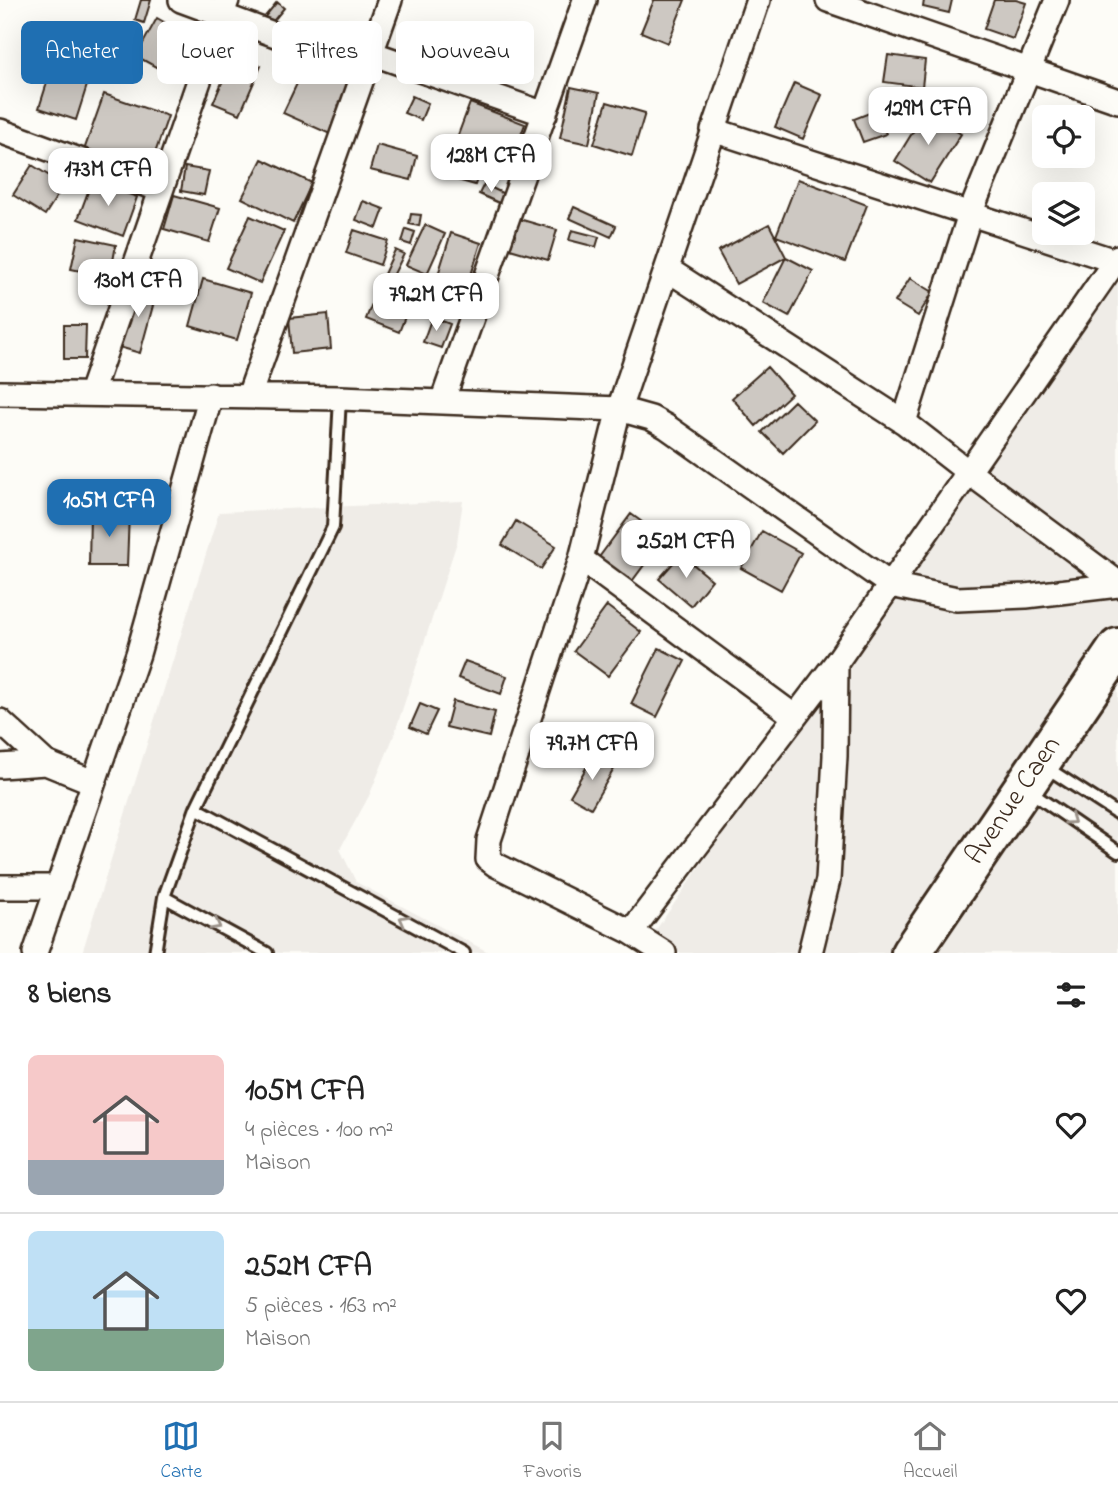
<!DOCTYPE html>
<html lang="fr">
<head>
<meta charset="utf-8">
<style>
	:root { --surface:#fff; --page:#f6f6f6; --text:#222; --muted:#767676; --line:#e0e0e0; --accent:#1f6fb2 }
	body { margin:0; font-family:"Indie Flower",sans-serif; background:var(--page); color:var(--text); height:100vh; display:flex; flex-direction:column; font-size:26px; white-space:nowrap }
	* { box-sizing:border-box; margin:0 }
	p { font-size:23px; color:var(--muted) }
	.icon { flex:none; width:38px; height:38px; fill:none; stroke:currentColor; stroke-width:2; stroke-linecap:round; stroke-linejoin:round }
	.map { position:relative; height:953px; overflow:hidden }
	.sheet { display:flex; flex-direction:column; background:var(--surface); flex:1 }
	.sheet>* { flex:none }
	.top-card { position:absolute; left:21px; top:21px; width:700px; height:63px; display:flex; gap:14px }
	.controls { position:absolute; left:1032px; top:105px; display:grid; gap:14px }
	.controls a { display:grid; place-items:center; width:63px; height:63px; border-radius:10px; background:var(--surface); box-shadow:0 7px 28px #0002; font-size:35px }
	.price { position:absolute; translate:-50% -60px; padding:0 16px; border-radius:14px; background:#fff; color:#222; font-size:23px; line-height:46px; filter:drop-shadow(0 2px 4px #0008) }
	.price::after { content:''; position:absolute; left:50%; top:42px; width:21px; height:16px; margin-left:-10px; background:inherit; clip-path:polygon(0 0,100% 0,50% 100%) }
	.price.on { background:var(--accent); color:#fff }
	ul { padding:0; list-style:none }
	li { display:flex; align-items:center; gap:21px; height:175px; padding:0 28px }
	li+li { border-top:2px solid var(--line) }
	li span { display:grid; place-items:center; flex:none; width:196px; height:140px; border-radius:10px; color:#555 }
	li>.icon { margin-inline-start:auto }
	span .icon { width:84px; height:84px; fill:#fffc; stroke-width:1 }
	li b { font-size:30px }
	h2 { display:flex; justify-content:space-between; align-items:center; height:84px; padding:0 28px; font-size:30px }
	.tag { padding:0 24px; border-radius:10px; background:var(--surface); box-shadow:0 7px 28px #0002; font-size:24px; line-height:63px }
	.tag.on { background:var(--accent); color:#fff }
	.menu { display:flex; justify-content:space-around; align-items:center; height:98px; border-top:2px solid var(--line); background:var(--surface); font-size:19px; color:var(--muted) }
	.menu a { display:grid; justify-items:center; gap:4px }
	.menu .on { color:var(--accent) }
	.map>svg:first-child { display:block }
	.built { fill:#efece7 }
	.building { fill:#cdc8c2; stroke:#3b2a1e; stroke-width:2 }
	.lines { fill:none; stroke-linecap:round; stroke-linejoin:round }
	.service-casing { stroke:#3b2a1e; stroke-width:16 }
	.minor-casing { stroke:#3b2a1e; stroke-width:28 }
	.trunk-casing { stroke:#3b2a1e; stroke-width:44 }
	.service { stroke:#fdfcf7; stroke-width:10 }
	.minor { stroke:#fdfcf7; stroke-width:23 }
	.trunk { stroke:#fdfcf7; stroke-width:38 }
	.oneway { stroke:#9c938a }
	.labels { text-anchor:middle; dominant-baseline:central; stroke-width:7; stroke-linejoin:round; paint-order:stroke }
	.street-label { font-size:28px; fill:#3b2a1e; stroke:#fdfcf7 }
</style>
</head>
<body>
<div class="map">
<svg width="1118" height="953" viewBox="0 0 1118 953">
	<rect width="100%" height="100%" fill="#fdfcf7"/>
	<filter id="ink" filterUnits="userSpaceOnUse"><feTurbulence type="fractalNoise" baseFrequency=".0143" numOctaves="2"/><feDisplacementMap in="SourceGraphic" scale="14" xChannelSelector="R" yChannelSelector="G"/><feConvolveMatrix kernelMatrix="1 2 1 2 8 2 1 2 1" color-interpolation-filters="sRGB"/></filter>
	<g filter="url(#ink)">
		<path class="built" d="M1118,261V953H640Z
			M463,501L457,542L393,738L369,796L340,849L356,882L490,953H82L219,512Z"/>
		<path class="building" d="M141,0H151L144,23L135,20Z
			M654,0H685L668,43L641,32Z
			M924,0H952L949,13L923,7Z
			M994,0H1016L1026,3L1013,39L984,29Z
			M277,2L284,8L270,25L263,19Z
			M157,18L187,35L165,72L136,56Z
			M234,55L261,66L240,114L213,103Z
			M888,55L925,60L922,87L884,82Z
			M310,56L356,77L330,134L283,113Z
			M52,67L89,79L76,120L39,108Z
			M794,83L822,95L803,139L775,127Z
			M571,87L599,93L589,144L560,138Z
			M104,94L168,116L146,179L82,156Z
			M412,96L428,103L421,120L404,113Z
			M607,102L645,113L632,156L594,144Z
			M470,103L525,124L509,167L454,146Z
			M877,110L886,134L863,142L854,119Z
			M925,112L961,134L930,183L895,161Z
			M377,145L417,156L411,180L370,170Z
			M262,159L312,183L293,223L242,198Z
			M452,162L480,170L475,185L447,177Z
			M32,165L64,185L45,215L13,195Z
			M185,167L209,171L204,195L181,191Z
			M798,179L867,205L845,262L776,236Z
			M92,181L137,197L123,236L78,219Z
			M484,184L504,194L499,203L479,194Z
			M174,195L220,208L209,242L164,229Z
			M363,201L384,209L377,228L356,220Z
			M574,207L616,226L611,237L569,218Z
			M411,214L421,215L419,226L409,224Z
			M250,216L284,231L260,283L226,268Z
			M519,219L557,230L548,260L510,249Z
			M769,224L786,257L736,284L718,251Z
			M425,225L445,234L427,274L406,265Z
			M406,229L415,232L411,245L402,242Z
			M354,230L388,241L380,265L346,253Z
			M572,230L599,237L596,247L569,240Z
			M451,233L481,243L467,288L437,278Z
			M78,237L116,245L110,277L71,269Z
			M395,250L404,254L392,278L384,274Z
			M786,257L813,271L789,317L763,303Z
			M910,278L933,292L918,316L895,302Z
			M203,279L251,293L237,340L190,326Z
			M381,281L414,294L399,332L366,319Z
			M136,285L157,291L140,353L119,347Z
			M328,314L331,349L292,353L289,318Z
			M432,317L450,324L441,348L423,342Z
			M64,325H86L85,359H64Z
			M767,367L791,394L756,426L732,398Z
			M794,401L815,421L783,453L762,432Z
			M90,512L129,513L127,566H89Z
			M631,514L664,538L630,584L597,560Z
			M516,521L556,546L541,569L502,545Z
			M762,531L801,553L781,590L741,568Z
			M681,554L712,580L691,606L659,579Z
			M607,606L641,632L608,676L574,651Z
			M659,648L685,661L657,717L631,704Z
			M465,661L507,676L501,694L458,678Z
			M453,701L495,712L489,737L446,727Z
			M420,704L437,711L426,734L410,727Z
			M593,756L614,769L591,808L570,796Z"/>
		<g class="lines">
			<g class="service-casing">
				<path id="service" d="M1044,766L1118,814
					M1029,791L1118,852
					M196,808L464,953
					M164,897L267,953
					M155,953L164,897L196,808L333,527L340,398"/>
			</g>
			<g class="minor-casing">
				<path id="minor" d="M181,0L365,68
					M828,0L1118,101
					M371,53L545,114
					M713,130L1115,261
					M0,131L161,190
					M667,269L904,422L967,471L1118,583
					M0,393L340,398L619,409L651,418L667,427L891,585L957,599L1026,596L1118,585
					M91,393L227,0
					M249,396L390,0
					M442,402L585,0
					M904,422L970,214L1057,0
					M581,559L794,716
					M0,721L46,763L93,782
					M0,766L46,763
					M0,887H57
					M631,932L836,663L1118,257
					M35,953L138,654L211,395
					M664,953L631,932L496,865L488,859L489,840L581,559L619,409L758,0
					M810,953L828,880L835,756L836,663"/>
			</g>
			<g class="trunk-casing">
				<path id="trunk" d="M911,953L1118,648"/>
			</g>
			<use href="#service" class="service"/>
			<use href="#minor" class="minor"/>
			<use href="#trunk" class="trunk"/>
		</g>
		<defs><path id="oneway-chevron" d="M-2-3.5L2.5 0L-2 3.5" fill="none" stroke-width="1.6" stroke-linecap="round" stroke-linejoin="round" transform="scale(1.75)"/></defs>
		<g class="oneway">
			<use href="#oneway-chevron" transform="translate(1071 820) rotate(35)"/>
			<use href="#oneway-chevron" transform="translate(404 920) rotate(-152)"/>
			<use href="#oneway-chevron" transform="translate(216 925) rotate(28)"/>
		</g>
	</g>
	<g class="labels">
		<g class="street-label">
			<text transform="translate(1014 801) rotate(-56)">Avenue Caen</text>
		</g>
	</g>
</svg>
<div class="controls">
<a><svg class="icon" aria-label="locate" viewBox="0 0 24 24"><circle cx="12" cy="12" r="6"/><path d="M12 2v4M12 18v4M2 12h4M18 12h4"/></svg></a>
<a><svg class="icon" aria-label="layers" viewBox="0 0 24 24"><path d="M12 4l9 5-9 5-9-5zM3 14l9 5 9-5"/></svg></a>
</div>
<b class="price" style="left:928px;top:147px">129M CFA</b>
<b class="price" style="left:491px;top:194px">128M CFA</b>
<b class="price" style="left:108px;top:208px">173M CFA</b>
<b class="price" style="left:138px;top:319px">130M CFA</b>
<b class="price" style="left:436px;top:333px">79.2M CFA</b>
<b class="price on" style="left:109px;top:539px">105M CFA</b>
<b class="price" style="left:686px;top:580px">252M CFA</b>
<b class="price" style="left:592px;top:782px">79.7M CFA</b>
<div class="top-card">
<a class="tag on">Acheter</a>
<a class="tag">Louer</a>
<a class="tag">Filtres</a>
<a class="tag">Nouveau</a>
</div>
</div>
<section class="sheet">
<h2>8 biens<svg class="icon" aria-label="filters" viewBox="0 0 24 24"><path d="M4 7h16M4 17h16"/><circle cx="9" cy="7" r="2"/><circle cx="15" cy="17" r="2"/></svg></h2>
<ul>
<li><span style="background:linear-gradient(#f6c9c9 75%,#9aa5b1 0)"><svg class="icon" aria-label="home" viewBox="0 0 24 24"><path d="M3 11l9-7 9 7M6 9v11h12V9"/></svg></span><div><b>105M CFA</b><p>4 pièces · 100 m²</p><p>Maison</p></div><svg class="icon" aria-label="heart" viewBox="0 0 24 24"><path d="M12 20l-8-8c-3-5 5-10 8-4 3-6 11-1 8 4z"/></svg></li>
<li><span style="background:linear-gradient(#bfe0f5 70%,#7fa58c 0)"><svg class="icon" aria-label="home" viewBox="0 0 24 24"><path d="M3 11l9-7 9 7M6 9v11h12V9"/></svg></span><div><b>252M CFA</b><p>5 pièces · 163 m²</p><p>Maison</p></div><svg class="icon" aria-label="heart" viewBox="0 0 24 24"><path d="M12 20l-8-8c-3-5 5-10 8-4 3-6 11-1 8 4z"/></svg></li>
</ul>
</section>
<nav class="menu">
<a class="on"><svg class="icon" aria-label="map" viewBox="0 0 24 24"><path d="M3 6l6-2 6 2 6-2v14l-6 2-6-2-6 2zM9 4v14M15 6v14"/></svg>Carte</a>
<a><svg class="icon" aria-label="saved" viewBox="0 0 24 24"><path d="M7 4h10v16l-5-4-5 4z"/></svg>Favoris</a>
<a><svg class="icon" aria-label="home" viewBox="0 0 24 24"><path d="M3 11l9-7 9 7M6 9v11h12V9"/></svg>Accueil</a>
</nav>
</body>
</html>
